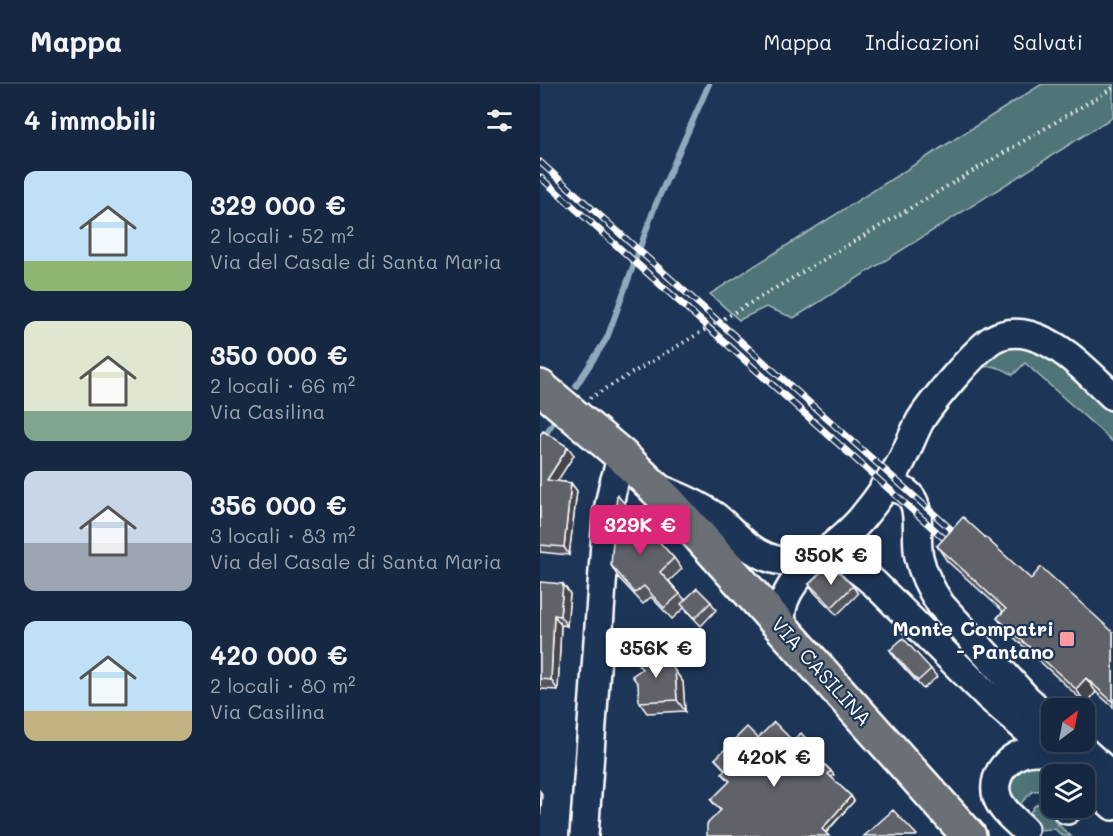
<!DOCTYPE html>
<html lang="it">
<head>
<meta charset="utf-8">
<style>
	:root { --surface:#162841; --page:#1f3048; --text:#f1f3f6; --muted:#9ea6b1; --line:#35445a; --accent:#db2777 }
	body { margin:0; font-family:Mali,sans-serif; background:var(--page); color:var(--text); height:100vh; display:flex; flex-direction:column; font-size:22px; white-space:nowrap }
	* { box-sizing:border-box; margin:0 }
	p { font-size:20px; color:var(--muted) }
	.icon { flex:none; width:33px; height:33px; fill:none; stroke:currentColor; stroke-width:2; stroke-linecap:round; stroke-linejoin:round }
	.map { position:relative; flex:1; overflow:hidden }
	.sheet { display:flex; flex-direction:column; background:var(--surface); width:540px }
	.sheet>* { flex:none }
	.needle { width:39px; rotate:32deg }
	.buttons { position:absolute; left:501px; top:614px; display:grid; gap:12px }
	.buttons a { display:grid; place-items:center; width:54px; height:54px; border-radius:12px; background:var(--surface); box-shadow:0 6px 24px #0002,0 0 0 2px var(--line); font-size:30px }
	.price { position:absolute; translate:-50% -51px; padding:0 14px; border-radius:6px; background:#fff; color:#222; font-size:20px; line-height:39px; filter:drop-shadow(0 2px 3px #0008) }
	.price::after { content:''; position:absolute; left:50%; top:36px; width:18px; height:14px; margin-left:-9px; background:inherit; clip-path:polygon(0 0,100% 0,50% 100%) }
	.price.on { background:var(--accent); color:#fff }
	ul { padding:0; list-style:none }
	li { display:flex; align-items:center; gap:18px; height:150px; padding:0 24px }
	li span { display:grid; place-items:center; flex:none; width:168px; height:120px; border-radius:12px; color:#555 }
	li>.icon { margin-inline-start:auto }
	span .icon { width:72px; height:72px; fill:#fffc; stroke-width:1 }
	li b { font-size:26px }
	h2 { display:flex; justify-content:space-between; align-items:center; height:72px; padding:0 24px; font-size:26px }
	header { display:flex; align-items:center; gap:36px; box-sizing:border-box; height:84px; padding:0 30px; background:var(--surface); border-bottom:2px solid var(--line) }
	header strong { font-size:28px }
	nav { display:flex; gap:33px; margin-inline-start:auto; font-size:21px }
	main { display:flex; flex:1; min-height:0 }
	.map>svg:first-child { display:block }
	.green { fill:#4f7578; stroke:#a7babc; stroke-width:1.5 }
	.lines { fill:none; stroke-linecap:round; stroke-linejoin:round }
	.stream { stroke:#91a9bc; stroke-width:6 }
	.minor-casing { stroke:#fff; stroke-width:32 }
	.major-casing { stroke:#fff; stroke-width:38 }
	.path { stroke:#fff; stroke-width:4; stroke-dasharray:1.5 4.5; stroke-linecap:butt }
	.minor { stroke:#1d3557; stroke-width:27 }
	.major { stroke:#6b6f75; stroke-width:33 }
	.rail-casing { stroke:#fff; stroke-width:7 }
	.rail { stroke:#1d3557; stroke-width:4.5; stroke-dasharray:14; stroke-linecap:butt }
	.wall { fill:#53545c; stroke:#fff; stroke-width:1.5 }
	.shaded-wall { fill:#44454b; stroke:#fff; stroke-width:1.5 }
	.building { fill:#61626b; stroke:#fff; stroke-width:1.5 }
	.poi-dot { fill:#ff9aa2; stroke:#1d3557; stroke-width:2 }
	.labels { text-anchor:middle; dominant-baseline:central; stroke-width:4.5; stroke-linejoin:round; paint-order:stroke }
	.poi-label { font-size:20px; font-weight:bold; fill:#fff; stroke:#1d3557; text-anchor:end }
	.street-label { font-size:20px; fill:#fff; stroke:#1d3557 }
</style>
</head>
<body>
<header>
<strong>Mappa</strong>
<nav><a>Mappa</a><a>Indicazioni</a><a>Salvati</a></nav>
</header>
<main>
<section class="sheet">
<h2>4 immobili<svg class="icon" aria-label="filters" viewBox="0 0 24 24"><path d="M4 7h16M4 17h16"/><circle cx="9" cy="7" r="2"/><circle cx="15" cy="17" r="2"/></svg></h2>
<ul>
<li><span style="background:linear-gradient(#bfe0f5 75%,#8fb573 0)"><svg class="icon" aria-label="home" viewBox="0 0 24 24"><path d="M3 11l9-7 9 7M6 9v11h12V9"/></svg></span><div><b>329 000 €</b><p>2 locali · 52 m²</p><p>Via del Casale di Santa Maria</p></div></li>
<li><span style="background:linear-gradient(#dfe7d0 75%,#7fa58c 0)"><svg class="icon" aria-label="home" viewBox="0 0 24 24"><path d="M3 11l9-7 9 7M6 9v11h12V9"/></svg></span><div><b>350 000 €</b><p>2 locali · 66 m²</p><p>Via Casilina</p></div></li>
<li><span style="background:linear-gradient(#c9d6e8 60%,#9aa5b1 0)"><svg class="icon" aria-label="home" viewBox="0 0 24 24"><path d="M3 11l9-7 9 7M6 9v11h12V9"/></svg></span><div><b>356 000 €</b><p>3 locali · 83 m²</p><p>Via del Casale di Santa Maria</p></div></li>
<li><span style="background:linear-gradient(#bfe0f5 75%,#c2b280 0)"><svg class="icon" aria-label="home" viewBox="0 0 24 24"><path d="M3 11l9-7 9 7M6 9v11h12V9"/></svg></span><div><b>420 000 €</b><p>2 locali · 80 m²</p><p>Via Casilina</p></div></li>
</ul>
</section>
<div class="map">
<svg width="573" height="752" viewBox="0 0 573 752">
	<rect width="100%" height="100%" fill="#1d3557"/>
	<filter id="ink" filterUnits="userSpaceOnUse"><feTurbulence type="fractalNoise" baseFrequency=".0167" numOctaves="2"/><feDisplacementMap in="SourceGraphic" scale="12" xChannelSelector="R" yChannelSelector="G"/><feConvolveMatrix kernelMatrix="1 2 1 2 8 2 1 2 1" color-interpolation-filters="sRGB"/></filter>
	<g filter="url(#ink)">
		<path class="green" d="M502,0H573V33L254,234L226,223L199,236L170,210Z
			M477,251L573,317V358L485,279L473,291C455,279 447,282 427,285Z
			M479,677L513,680L515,690H512L511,706L493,707L476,724L465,697Z
			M505,717L511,718L512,723L521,725L514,737L531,752H522L515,745L496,746L489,732C492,723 496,719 505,717Z"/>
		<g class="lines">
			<path class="stream" d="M36,302L67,254L115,122L169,0
				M0,359L18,331"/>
			<g class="minor-casing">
				<path id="minor" d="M344,403C390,403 373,445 379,473C383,491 391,506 401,521L487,615L512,638
					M118,404C138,412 158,420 176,433C193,447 206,465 227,473C252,484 279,469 304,479C316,483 326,492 335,500L447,611L537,690
					M242,543C234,493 295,468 322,434C336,417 350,398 361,378C368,365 373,350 380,337C391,319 436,265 453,255C464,249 477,248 489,251C523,260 548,289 573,312
					M533,657L573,693
					M544,696L573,722
					M526,723L527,726
					M484,745C474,735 462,727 457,713C450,688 474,666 497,667C505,667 513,671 520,674
					M44,752L67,431L73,402L82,372"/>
			</g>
			<g class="major-casing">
				<path id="major" d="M0,303L82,372L127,416L429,752"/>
			</g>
			<path class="path" d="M50,314L573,4
				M537,623L542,616"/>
			<use href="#minor" class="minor"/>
			<use href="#major" class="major"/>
			<g class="rail-casing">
				<path id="rail" d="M0,78L423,456
					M0,93L416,465"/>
			</g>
			<use href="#rail" class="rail"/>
		</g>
		<path class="wall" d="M0,351L34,371L17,397L31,399L37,407L29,471L0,468Z
			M397,462L491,495L573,548V623L556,608L546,620L468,548L457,534L463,527L407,477Z
			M134,474L142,485L129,497L140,510L145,516L171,518L176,526L161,542L144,524L132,535L111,513L103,520L78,493L71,481Z
			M23,500L30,510L27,542L21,541L18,606L0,605V502Z
			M269,500L313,502L318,510L297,531L274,508Z
			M350,566L391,585L397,593L383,605L355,574Z
			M135,587L143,598L145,627L107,629L99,618Z
			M218,654L253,657L275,664L278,668L275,671L291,687L294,691L291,693L311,712L314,717L286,749L180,726L174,720L171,716L190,698L182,689L185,686L175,675Z"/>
		<path class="shaded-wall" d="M28,363L34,371L13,404L7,396Z
			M31,399L37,407L29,471L24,463Z
			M23,500L30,510L27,542L20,532Z
			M14,531L21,541L18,606L11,596Z
			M135,587L143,598L145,627L137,616Z
			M546,594L556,608L546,620L536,605Z
			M0,707L2,710L0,737Z
			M311,712L314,717L285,749L282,745Z"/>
		<path class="building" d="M3,347L28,363L7,396L31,399L24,463L0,461V351Z
			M77,411L134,474L120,488L140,510L124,524L104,502L95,509L71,481Z
			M423,433L491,495L501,483L573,548V618L546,594L536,605L457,534L466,525L397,462Z
			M285,484L300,489L313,502L292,523L269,500Z
			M0,498L23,500L20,532L14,531L11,596L0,595Z
			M157,504L171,518L155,534L141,520Z
			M363,554L391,585L378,597L350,566Z
			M119,565L135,587L137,616L99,618L98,600L92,592L102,585L98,581Z
			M234,638L253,657L261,649L275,664L271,667L291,687L288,690L311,712L282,745L289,752H167V740L181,726L171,716L190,697L182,689L186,686L175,675L207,643L218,654Z
			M353,726L377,751L376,752H324Z"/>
	</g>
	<rect class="poi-dot" x="519" y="547" width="16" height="16" rx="3"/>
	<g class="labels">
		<g class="poi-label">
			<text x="514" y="544">Monte Compatri<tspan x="514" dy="23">- Pantano</tspan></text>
		</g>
		<g class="street-label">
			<text transform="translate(282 587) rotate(48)">VIA CASILINA</text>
		</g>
	</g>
</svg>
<div class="buttons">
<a><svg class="needle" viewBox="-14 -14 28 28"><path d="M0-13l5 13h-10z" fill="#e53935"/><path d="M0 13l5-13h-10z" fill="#9ea6b1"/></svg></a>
<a><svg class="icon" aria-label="layers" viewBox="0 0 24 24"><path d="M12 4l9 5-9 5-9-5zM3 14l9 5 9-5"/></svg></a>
</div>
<b class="price on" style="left:100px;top:472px">329K €</b>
<b class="price" style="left:291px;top:502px">350K €</b>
<b class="price" style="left:116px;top:595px">356K €</b>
<b class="price" style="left:234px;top:704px">420K €</b>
</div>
</main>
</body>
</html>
